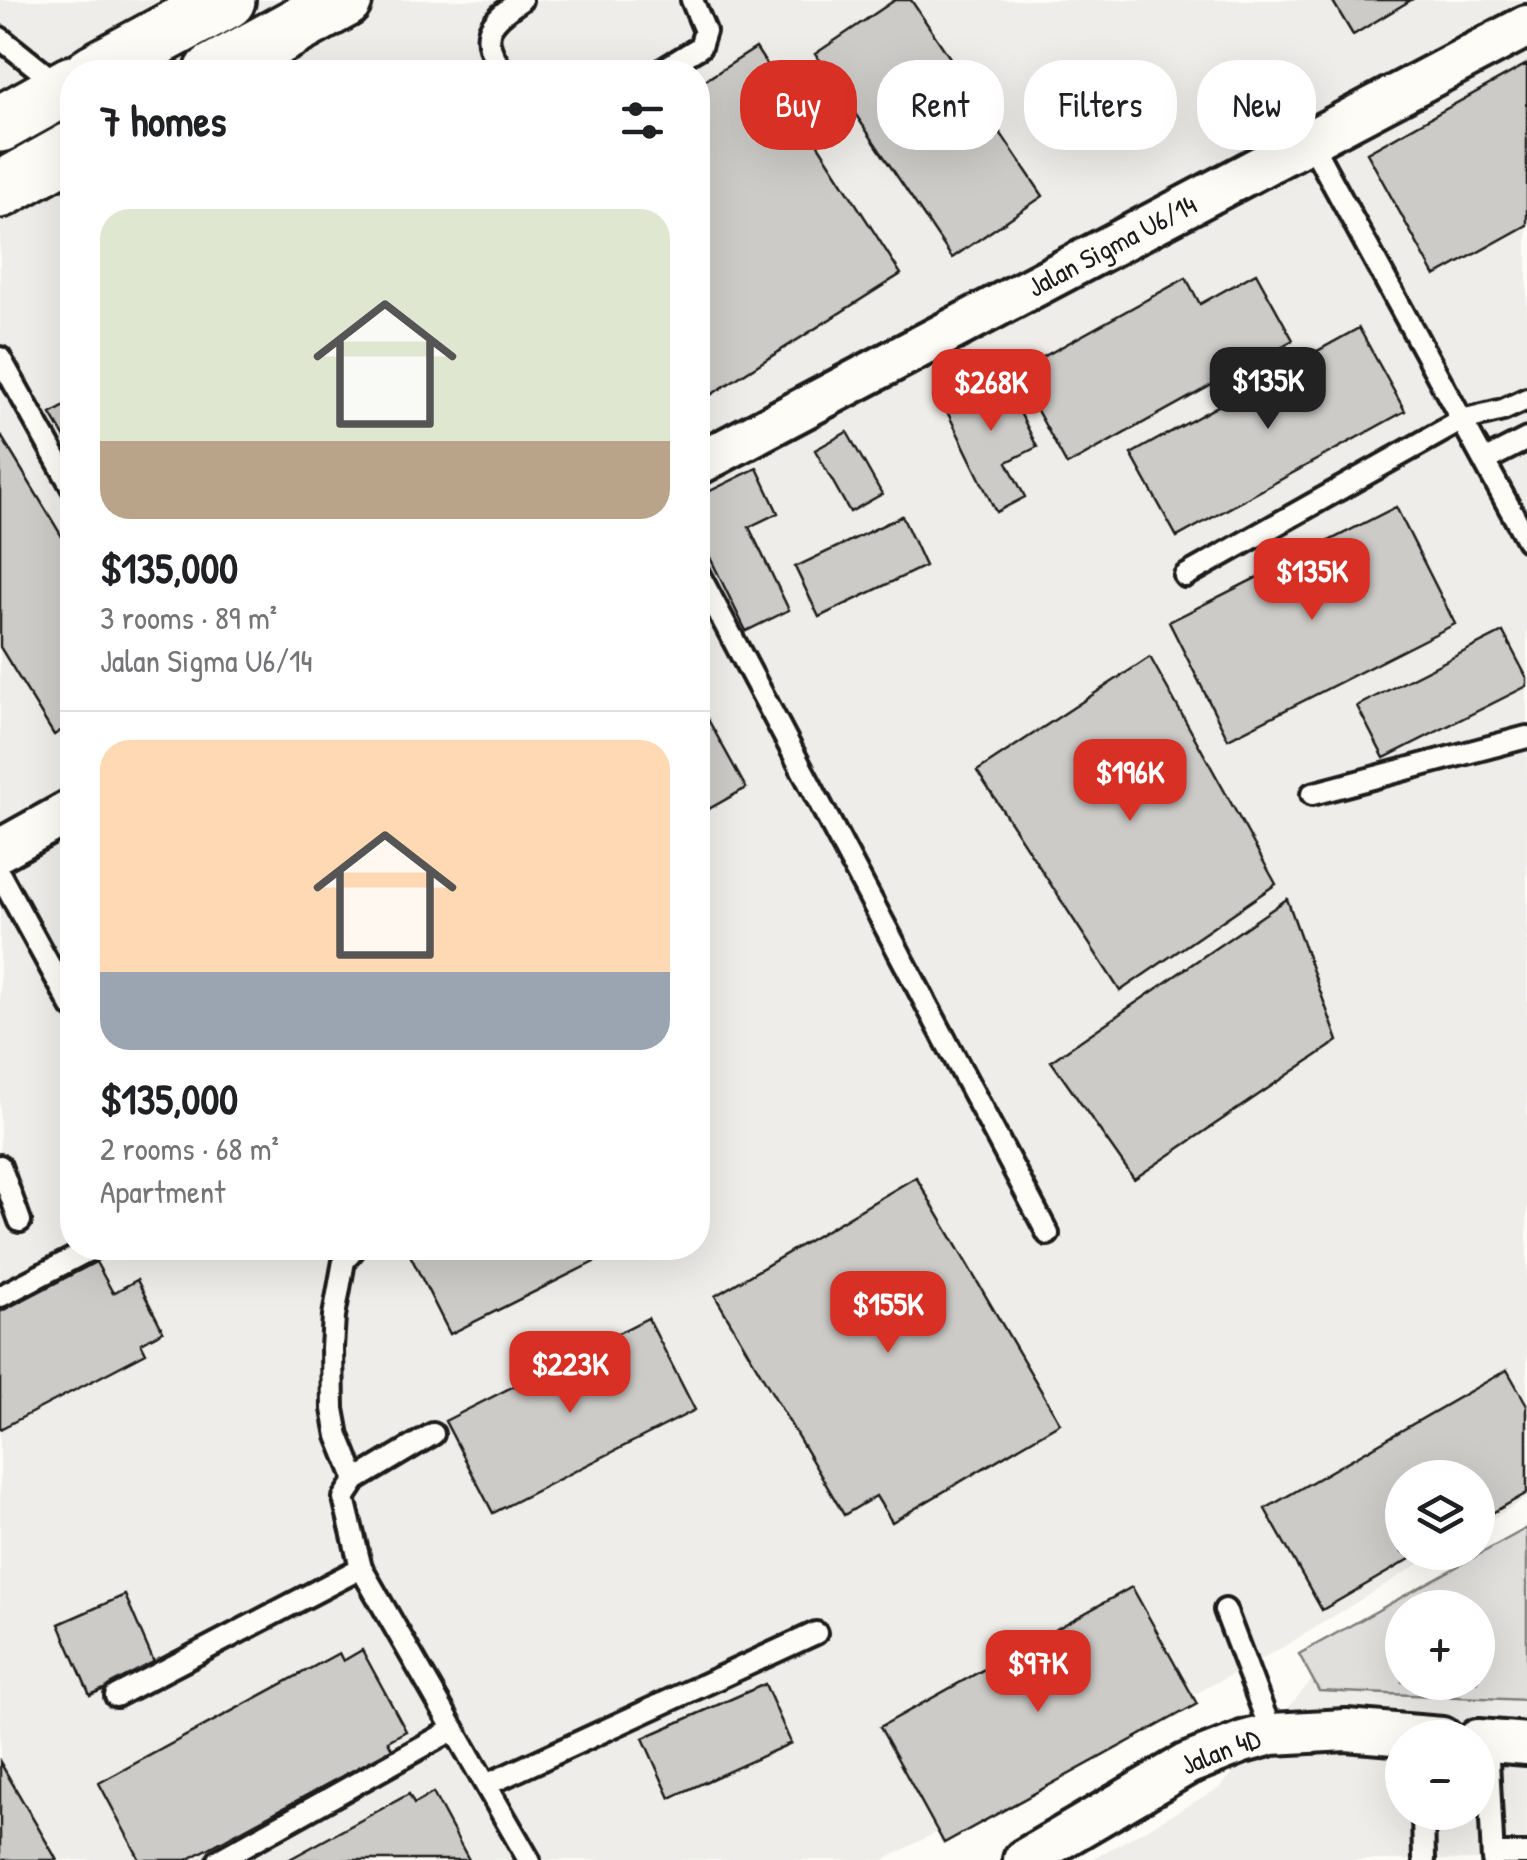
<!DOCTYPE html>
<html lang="en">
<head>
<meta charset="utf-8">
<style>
	:root { --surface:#fff; --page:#f6f6f6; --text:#202124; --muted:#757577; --line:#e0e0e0; --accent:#d93025 }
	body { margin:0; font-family:"Patrick Hand",sans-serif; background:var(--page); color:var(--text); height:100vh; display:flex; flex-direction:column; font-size:38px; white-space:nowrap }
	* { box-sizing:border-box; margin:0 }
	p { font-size:32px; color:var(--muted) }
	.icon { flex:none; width:55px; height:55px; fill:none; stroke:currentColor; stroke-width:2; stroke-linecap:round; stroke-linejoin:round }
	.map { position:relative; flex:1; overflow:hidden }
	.side { position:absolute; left:60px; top:60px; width:650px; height:1200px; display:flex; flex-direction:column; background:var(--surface); border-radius:40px; box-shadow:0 10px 40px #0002 }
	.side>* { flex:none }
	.guide { position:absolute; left:740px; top:60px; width:635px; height:90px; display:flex; gap:20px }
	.controls { position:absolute; left:1385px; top:1460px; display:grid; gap:20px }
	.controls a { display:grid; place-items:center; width:110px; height:110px; border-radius:50%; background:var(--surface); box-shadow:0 10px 40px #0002; font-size:50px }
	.price { position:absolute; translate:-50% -85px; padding:0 22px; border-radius:20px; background:var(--accent); color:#fff; font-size:32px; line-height:65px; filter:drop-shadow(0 2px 5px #0008) }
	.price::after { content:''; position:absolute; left:50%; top:60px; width:30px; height:22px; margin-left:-15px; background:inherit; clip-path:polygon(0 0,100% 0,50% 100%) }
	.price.active { background:#222; color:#fff }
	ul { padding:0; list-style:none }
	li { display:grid; align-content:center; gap:20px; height:530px; padding:0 40px }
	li+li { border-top:2px solid var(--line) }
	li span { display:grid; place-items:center; height:310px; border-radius:30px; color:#555 }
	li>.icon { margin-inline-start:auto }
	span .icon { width:180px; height:180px; fill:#fffc; stroke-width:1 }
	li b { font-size:42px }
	h2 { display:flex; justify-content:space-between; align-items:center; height:120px; padding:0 40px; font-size:42px }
	.chip { padding:0 35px; border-radius:40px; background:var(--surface); box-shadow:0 10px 40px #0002; font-size:35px; line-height:90px }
	.chip.active { background:var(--accent); color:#fff }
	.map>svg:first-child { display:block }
	.built { fill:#eeede9; fill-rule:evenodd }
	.green { fill:#e0dfdb; stroke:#7e7e7c; stroke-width:2.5; fill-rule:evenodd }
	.building { fill:#cccbc8; stroke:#1c1c1c; stroke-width:2.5 }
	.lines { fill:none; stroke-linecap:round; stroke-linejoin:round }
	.service-casing { stroke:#1c1c1c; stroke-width:28 }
	.minor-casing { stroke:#1c1c1c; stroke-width:48 }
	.trunk-casing { stroke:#1c1c1c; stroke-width:62 }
	.service { stroke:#fdfcf7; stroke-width:20 }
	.minor { stroke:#fdfcf7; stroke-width:40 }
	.trunk { stroke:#fdfcf7; stroke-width:55 }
	.labels { text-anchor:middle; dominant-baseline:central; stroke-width:10; stroke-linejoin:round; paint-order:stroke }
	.street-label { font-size:28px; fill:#1c1c1c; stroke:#fdfcf7 }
</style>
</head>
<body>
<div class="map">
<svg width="1527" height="1860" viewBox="0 0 1527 1860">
	<rect width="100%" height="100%" fill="#fdfcf7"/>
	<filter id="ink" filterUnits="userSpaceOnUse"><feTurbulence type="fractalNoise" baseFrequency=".01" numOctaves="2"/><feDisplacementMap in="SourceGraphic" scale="20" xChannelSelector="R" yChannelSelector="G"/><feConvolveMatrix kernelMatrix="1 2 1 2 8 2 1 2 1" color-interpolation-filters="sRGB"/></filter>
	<g filter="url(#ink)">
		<path class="built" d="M0,0H1527V1498L1478,1528V1478H1402V1552L1437,1553L1285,1646L884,1860H0ZM72,72H698V1248H72Z
			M1527,1540V1860H1091L1221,1787L1340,1647L1402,1682H1478V1608ZM1402,1738H1478V1812H1402Z"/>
		<path class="green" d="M1527,1528V1700L1319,1691L1299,1654ZM1402,1608H1478V1682H1402Z"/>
		<path class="building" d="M895,0H911L1043,196L952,258L815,54Z
			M1332,0H1411L1353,35Z
			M756,48L901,274L698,403V85Z
			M1527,64V225L1435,276L1367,153Z
			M1256,273L1293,340L1067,465L1016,372L1186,278L1200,304Z
			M1359,328L1405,411L1177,537L1131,454Z
			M998,368L1037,447L1007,462L1025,497L996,512L940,397Z
			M72,402V450L51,414Z
			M847,432L882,494L850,512L815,450Z
			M0,434L72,553V724L54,735L0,647Z
			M757,468L778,513L749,527L789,610L746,631L698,533V497Z
			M1396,507L1455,624L1228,739L1169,622Z
			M902,516L925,566L819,617L795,567Z
			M1503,632L1527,678V686L1384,758L1357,706Z
			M1150,657L1276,884L1120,991L977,771Z
			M700,705L746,788L698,815V706Z
			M1287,899L1338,1041L1134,1179L1051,1061Z
			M916,1177L1060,1423L892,1522L876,1496L844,1515L715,1296Z
			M420,1248H619L620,1249L450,1334L409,1253Z
			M96,1262L113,1293L137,1280L163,1331L141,1343L146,1353L0,1429V1312Z
			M648,1318L695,1410L493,1513L445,1421Z
			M1507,1370L1527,1405V1493L1478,1521V1478H1402V1552H1422L1322,1610L1265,1509Z
			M1132,1587L1197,1704L944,1843L880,1727Z
			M125,1595L156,1667L90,1695L59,1624Z
			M362,1650L406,1731L388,1741L392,1749L187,1860H140L99,1783L339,1653L343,1661Z
			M765,1684L791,1743L670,1798L643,1738Z
			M0,1762L57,1860H0Z
			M433,1793L469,1860H288L409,1794L414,1804Z"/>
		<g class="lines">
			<g class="service-casing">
				<path id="service" d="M0,38L61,87
					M503,72C478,35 486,24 521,0
					M659,72L700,47L705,31L692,0
					M1310,141L1527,540
					M0,358L72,487
					M1484,461L1527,439
					M698,573L1048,1234
					M1185,576L1462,420L1503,410L1527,399
					M1312,794L1527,737
					M0,875L72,1007
					M0,1166L20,1221
					M355,1248L344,1261L334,1316L332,1348L333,1409L338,1436L356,1480
					M1,1296L93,1248
					M433,1434L356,1480L344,1498L361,1568L529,1860
					M1225,1610L1272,1734
					M116,1696L361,1568
					M1487,1741L1493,1860
					M486,1785L816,1633
					M1423,1812L1424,1860
					M1493,1854H1527
					M219,1860L454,1729"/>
			</g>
			<g class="minor-casing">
				<g id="minor">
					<path id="s1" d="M698,464L1527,26"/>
					<path d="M0,850L72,810"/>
					<path d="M1478,1740L1527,1744"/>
					<path id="s2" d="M1024,1860L1187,1764L1243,1742L1272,1734L1346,1730L1442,1738"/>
				</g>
			</g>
			<g class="trunk-casing">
				<path id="trunk" d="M94,72L227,0
					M213,72L344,0
					M0,124L72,84
					M0,190L72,150"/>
			</g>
			<use href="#service" class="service"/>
			<use href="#minor" class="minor"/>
			<use href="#trunk" class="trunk"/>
		</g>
	</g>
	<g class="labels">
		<g class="street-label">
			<text stroke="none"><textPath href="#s1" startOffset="468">Jalan Sigma U6/14</textPath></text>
			<text stroke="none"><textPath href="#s2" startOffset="225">Jalan 4D</textPath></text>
		</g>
	</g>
</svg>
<div class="controls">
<a><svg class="icon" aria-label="layers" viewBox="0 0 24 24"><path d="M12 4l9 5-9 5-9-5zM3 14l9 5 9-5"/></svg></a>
<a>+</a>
<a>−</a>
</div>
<b class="price active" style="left:1268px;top:432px">$135K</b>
<b class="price" style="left:991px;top:434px">$268K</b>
<b class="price" style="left:1312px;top:623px">$135K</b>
<b class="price" style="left:1130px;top:824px">$196K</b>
<b class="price" style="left:888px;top:1356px">$155K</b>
<b class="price" style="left:570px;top:1416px">$223K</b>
<b class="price" style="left:1038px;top:1715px">$97K</b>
<div class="guide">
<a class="chip active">Buy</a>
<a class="chip">Rent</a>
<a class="chip">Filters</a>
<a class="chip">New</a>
</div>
<section class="side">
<h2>7 homes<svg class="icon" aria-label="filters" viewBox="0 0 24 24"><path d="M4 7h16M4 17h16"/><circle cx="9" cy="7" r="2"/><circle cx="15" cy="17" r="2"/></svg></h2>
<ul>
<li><span style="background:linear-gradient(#dfe7d0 75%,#b9a48a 0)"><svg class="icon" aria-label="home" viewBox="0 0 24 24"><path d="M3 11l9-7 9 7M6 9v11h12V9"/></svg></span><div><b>$135,000</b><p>3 rooms · 89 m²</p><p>Jalan Sigma U6/14</p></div></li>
<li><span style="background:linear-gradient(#ffd9b3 75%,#9aa5b1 0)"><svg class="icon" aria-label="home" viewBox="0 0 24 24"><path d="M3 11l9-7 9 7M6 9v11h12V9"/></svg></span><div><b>$135,000</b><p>2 rooms · 68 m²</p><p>Apartment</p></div></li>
</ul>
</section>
</div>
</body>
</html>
